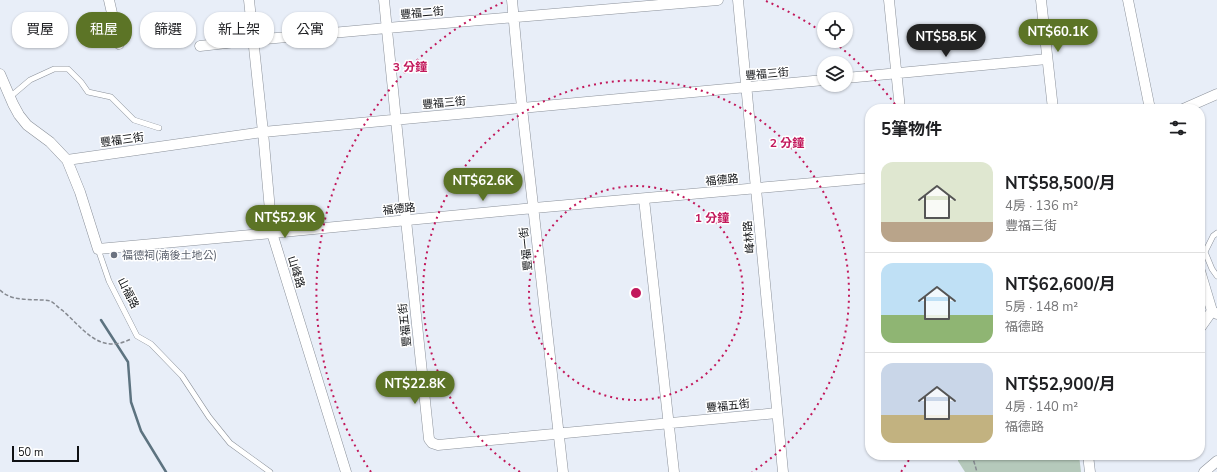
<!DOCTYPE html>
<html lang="zh-TW">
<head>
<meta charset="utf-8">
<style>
	:root { --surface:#fff; --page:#f6f6f6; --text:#202124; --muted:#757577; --line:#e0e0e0; --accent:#5c7426 }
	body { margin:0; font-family:"Nunito Sans","Noto Sans TC",sans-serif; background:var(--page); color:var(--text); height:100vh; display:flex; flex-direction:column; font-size:15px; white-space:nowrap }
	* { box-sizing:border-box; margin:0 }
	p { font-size:13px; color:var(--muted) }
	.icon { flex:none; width:22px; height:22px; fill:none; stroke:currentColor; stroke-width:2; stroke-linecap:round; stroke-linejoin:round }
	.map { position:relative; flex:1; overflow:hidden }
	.panel { position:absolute; left:865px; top:104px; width:340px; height:356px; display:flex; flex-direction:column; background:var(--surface); border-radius:16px; box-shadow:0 1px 3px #0004 }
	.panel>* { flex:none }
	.hud { position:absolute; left:12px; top:12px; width:380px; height:36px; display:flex; gap:8px }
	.tools { position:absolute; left:817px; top:12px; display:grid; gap:8px }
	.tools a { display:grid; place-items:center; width:36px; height:36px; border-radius:50%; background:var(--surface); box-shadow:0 1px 3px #0004; font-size:20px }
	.scale { position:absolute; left:12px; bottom:10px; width:67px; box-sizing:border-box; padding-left:4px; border:2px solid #0f1114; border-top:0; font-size:11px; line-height:14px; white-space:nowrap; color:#0f1114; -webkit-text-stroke:3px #fff; paint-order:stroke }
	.price { position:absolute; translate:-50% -34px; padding:0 9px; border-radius:14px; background:var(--accent); color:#fff; font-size:13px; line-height:26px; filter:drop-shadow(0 1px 2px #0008) }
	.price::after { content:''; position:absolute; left:50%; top:24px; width:12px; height:9px; margin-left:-6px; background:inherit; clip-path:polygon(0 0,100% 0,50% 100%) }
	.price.current { background:#222; color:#fff }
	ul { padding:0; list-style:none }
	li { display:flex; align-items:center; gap:12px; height:100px; padding:0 16px }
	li+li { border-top:1px solid var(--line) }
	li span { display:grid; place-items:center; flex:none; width:112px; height:80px; border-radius:12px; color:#555 }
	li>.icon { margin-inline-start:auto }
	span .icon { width:48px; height:48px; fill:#fffc; stroke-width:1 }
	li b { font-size:17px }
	h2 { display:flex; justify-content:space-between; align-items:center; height:48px; padding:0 16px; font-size:17px }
	.pill { padding:0 14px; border-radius:16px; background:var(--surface); box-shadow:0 1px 3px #0004; font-size:14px; line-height:36px }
	.pill.current { background:var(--accent); color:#fff }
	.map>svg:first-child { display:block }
	.green { fill:#b5c9bb }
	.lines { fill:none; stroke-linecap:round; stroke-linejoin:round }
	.stream { stroke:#5d7380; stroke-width:2.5 }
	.lane-casing { stroke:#8b919a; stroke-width:6 }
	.street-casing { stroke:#8b919a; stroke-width:11 }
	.path { stroke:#868a91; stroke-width:1.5; stroke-dasharray:4 2; stroke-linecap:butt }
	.lane { stroke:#fff; stroke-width:5 }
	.street { stroke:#fff; stroke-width:10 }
	.ring { fill:none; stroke:#c2185b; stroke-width:2; stroke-dasharray:2 4 }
	.worship-dot { fill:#6b7280; stroke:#fff; stroke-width:1.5 }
	.labels { text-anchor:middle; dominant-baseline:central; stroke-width:3; stroke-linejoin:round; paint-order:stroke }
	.street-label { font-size:11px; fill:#0f1114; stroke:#fff }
	.worship-label { font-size:11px; fill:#5b616d; stroke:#fff; text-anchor:start }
	.centre { fill:#c2185b; stroke:#fff; stroke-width:2 }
	.ring-label { font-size:12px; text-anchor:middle; font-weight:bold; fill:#c2185b; stroke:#fff; stroke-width:3; stroke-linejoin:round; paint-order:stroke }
</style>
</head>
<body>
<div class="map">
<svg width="1217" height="472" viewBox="0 0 1217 472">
	<rect width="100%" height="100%" fill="#e8eef8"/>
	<path class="green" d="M958,455H1079L1081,472H965L958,461Z"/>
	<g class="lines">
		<path class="stream" d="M101,320L128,362L131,402L141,431L166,472"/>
		<g class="lane-casing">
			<path id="lane" d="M10,97L30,80L54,69H68L81,82L88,92L111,97L134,120L159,128
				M1217,233L1213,236L1205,252L1212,269L1217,276
				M98,249L109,281L137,336L151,344L182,376L209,417L230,443L270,472"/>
		</g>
		<g class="street-casing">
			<path id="street" d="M109,0L119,44
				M249,0L263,132L272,233L346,472
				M384,0L406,220L429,439L432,443L438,445L777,413
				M512,0L522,108L563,472
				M738,0L783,472
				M889,0L900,109
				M1041,0L1053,109
				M1128,0L1150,109
				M200,46L253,40L387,28L718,0
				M0,74L13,104L19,115L27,125L50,142L67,160L80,192L98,249L272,233L534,208L870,178
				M846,78L1047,59
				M1183,109L1217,94
				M67,160L263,132L824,80
				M644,199L674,472
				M1200,271L1212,311L1217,314
				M1200,328L1212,311
				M1088,455L1090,472
				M1204,472L1217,461"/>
		</g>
		<path class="path" d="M0,290C11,301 27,299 40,300C43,300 47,300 50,301C54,302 58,308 62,310C84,329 99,355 131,339
			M972,455L977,472"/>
		<use href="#lane" class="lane"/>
		<use href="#street" class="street"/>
	</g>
	<g class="ring">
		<circle cx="636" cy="293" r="107"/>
		<path d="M520 472A213 213 0 1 1 752 472"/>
		<path d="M912 455A320 320 0 0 1 901 472M371 472A320 320 0 0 1 506 1M766 1A320 320 0 0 1 822 32M835 43A320 320 0 0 1 897 107"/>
	</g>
	<circle class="worship-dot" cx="114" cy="255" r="4"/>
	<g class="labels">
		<g class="street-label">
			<text transform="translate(422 13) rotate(-5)">豐福二街</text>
			<text transform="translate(767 74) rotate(-5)">豐福三街</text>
			<text transform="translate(444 103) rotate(-5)">豐福三街</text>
			<text transform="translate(122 140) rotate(-8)">豐福三街</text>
			<text transform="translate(722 180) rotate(-5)">福德路</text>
			<text transform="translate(399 209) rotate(-6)">福德路</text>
			<text transform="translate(749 237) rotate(-95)">峰林路</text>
			<text transform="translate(526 249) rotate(-96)">豐福一街</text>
			<text transform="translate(296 272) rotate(73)">山峰路</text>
			<text transform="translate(128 293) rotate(63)">山福路</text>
			<text transform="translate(405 325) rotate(-96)">豐福五街</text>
			<text transform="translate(728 406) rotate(-6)">豐福五街</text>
		</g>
		<g class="worship-label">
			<text x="122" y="255">福德祠(湳後土地公)</text>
		</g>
	</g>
	<circle cx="636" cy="293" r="6" class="centre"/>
	<g class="ring-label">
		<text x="410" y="71">3 分鐘</text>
		<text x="787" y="147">2 分鐘</text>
		<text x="712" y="222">1 分鐘</text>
	</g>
</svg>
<div class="tools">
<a><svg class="icon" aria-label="locate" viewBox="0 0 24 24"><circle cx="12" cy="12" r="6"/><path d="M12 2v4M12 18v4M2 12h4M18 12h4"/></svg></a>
<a><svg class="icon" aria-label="layers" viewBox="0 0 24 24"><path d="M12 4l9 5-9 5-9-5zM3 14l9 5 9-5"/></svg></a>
</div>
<div class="scale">50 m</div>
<b class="price" style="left:1058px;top:53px">NT$60.1K</b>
<b class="price current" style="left:946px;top:58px">NT$58.5K</b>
<b class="price" style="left:483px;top:202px">NT$62.6K</b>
<b class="price" style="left:285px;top:239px">NT$52.9K</b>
<b class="price" style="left:415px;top:405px">NT$22.8K</b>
<div class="hud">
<a class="pill">買屋</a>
<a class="pill current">租屋</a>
<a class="pill">篩選</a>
<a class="pill">新上架</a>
<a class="pill">公寓</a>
</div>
<section class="panel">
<h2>5筆物件<svg class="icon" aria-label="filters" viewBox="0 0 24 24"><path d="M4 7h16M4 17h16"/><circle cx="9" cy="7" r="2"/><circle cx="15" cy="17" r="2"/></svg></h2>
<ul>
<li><span style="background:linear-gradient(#dfe7d0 75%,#b9a48a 0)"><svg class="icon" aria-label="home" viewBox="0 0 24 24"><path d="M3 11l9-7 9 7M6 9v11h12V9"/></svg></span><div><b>NT$58,500/月</b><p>4房 · 136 m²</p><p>豐福三街</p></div></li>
<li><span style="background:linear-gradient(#bfe0f5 65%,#8fb573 0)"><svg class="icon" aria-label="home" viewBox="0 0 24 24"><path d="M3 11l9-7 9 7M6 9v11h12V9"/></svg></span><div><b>NT$62,600/月</b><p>5房 · 148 m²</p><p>福德路</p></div></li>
<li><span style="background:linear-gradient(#c9d6e8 65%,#c2b280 0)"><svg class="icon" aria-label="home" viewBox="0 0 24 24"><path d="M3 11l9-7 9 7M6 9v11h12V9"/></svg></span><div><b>NT$52,900/月</b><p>4房 · 140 m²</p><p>福德路</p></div></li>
</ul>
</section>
</div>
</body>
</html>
